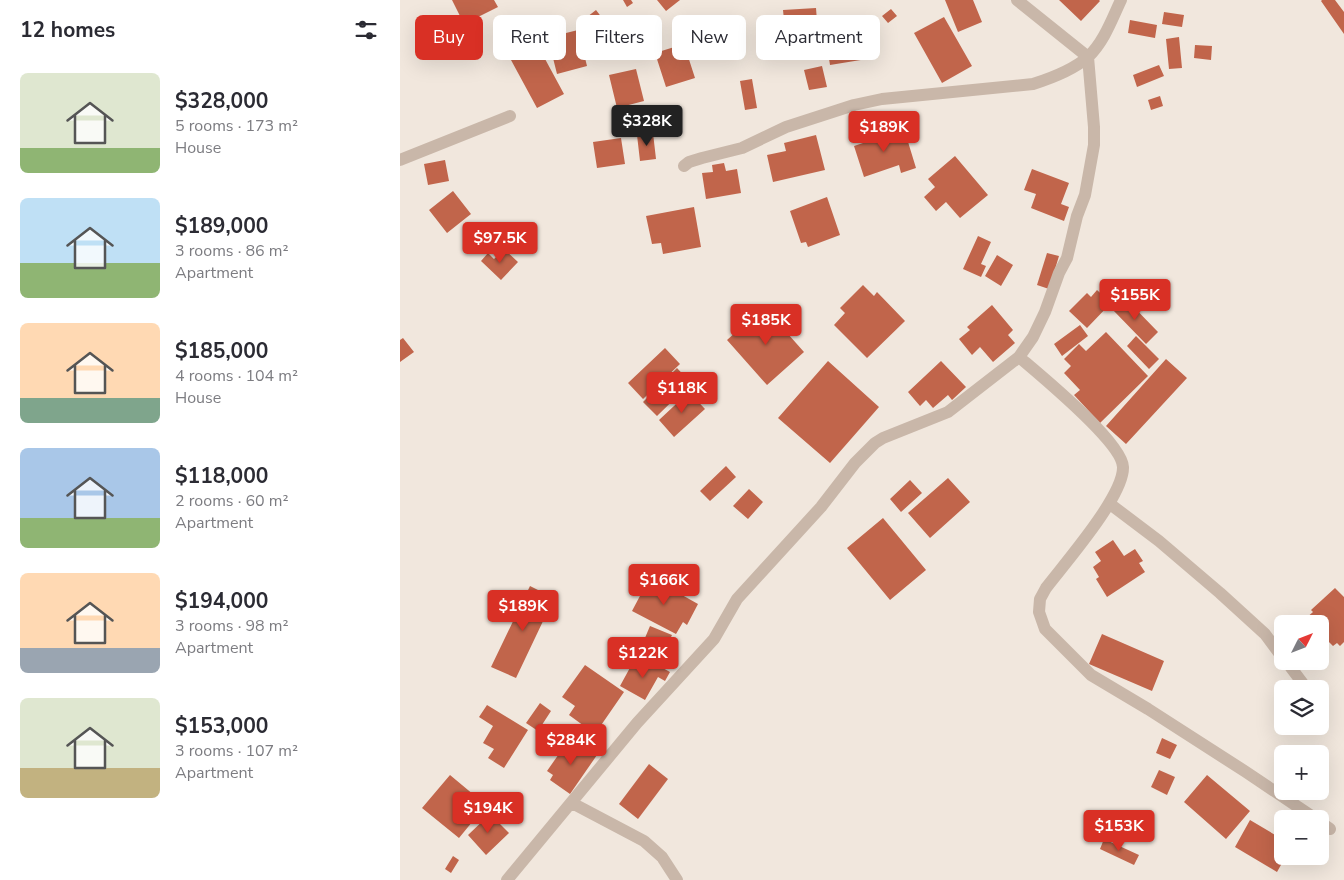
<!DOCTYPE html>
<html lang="en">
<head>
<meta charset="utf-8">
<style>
	:root { --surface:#fff; --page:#f7f7f7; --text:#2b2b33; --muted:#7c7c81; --accent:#d93025 }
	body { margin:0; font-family:"Nunito Sans",sans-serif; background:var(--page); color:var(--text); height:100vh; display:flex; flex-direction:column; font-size:19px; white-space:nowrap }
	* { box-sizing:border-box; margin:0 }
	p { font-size:16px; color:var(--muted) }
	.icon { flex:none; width:28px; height:28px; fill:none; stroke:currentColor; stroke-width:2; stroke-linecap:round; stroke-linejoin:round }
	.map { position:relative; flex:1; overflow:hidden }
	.details { display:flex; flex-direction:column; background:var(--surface); width:400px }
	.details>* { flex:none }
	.hud { position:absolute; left:15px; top:15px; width:475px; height:45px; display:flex; gap:10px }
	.needle { width:32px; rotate:48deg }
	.tools { position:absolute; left:874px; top:615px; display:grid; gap:10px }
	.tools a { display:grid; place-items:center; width:55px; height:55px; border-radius:8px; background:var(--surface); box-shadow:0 5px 20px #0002; font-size:25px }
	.price { position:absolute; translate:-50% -42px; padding:0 11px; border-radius:5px; background:var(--accent); color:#fff; font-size:16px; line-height:32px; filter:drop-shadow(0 1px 2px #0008) }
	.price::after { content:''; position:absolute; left:50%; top:30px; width:15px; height:11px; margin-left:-8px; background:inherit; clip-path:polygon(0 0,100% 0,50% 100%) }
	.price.current { background:#222; color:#fff }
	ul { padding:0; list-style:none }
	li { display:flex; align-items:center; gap:15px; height:125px; padding:0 20px }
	li span { display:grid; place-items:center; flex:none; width:140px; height:100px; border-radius:8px; color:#555 }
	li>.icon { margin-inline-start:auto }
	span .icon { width:60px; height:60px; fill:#fffc; stroke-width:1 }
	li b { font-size:21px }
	h2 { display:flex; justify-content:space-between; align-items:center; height:60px; padding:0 20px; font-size:21px }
	.tag { padding:0 18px; border-radius:8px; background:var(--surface); box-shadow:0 5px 20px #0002; font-size:18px; line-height:45px }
	.tag.current { background:var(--accent); color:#fff }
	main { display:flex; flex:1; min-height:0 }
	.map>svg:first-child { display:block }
	.building { fill:#c1654b }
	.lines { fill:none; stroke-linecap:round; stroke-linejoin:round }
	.street { stroke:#c9b7a9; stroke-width:12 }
</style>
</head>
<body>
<main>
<section class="details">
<h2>12 homes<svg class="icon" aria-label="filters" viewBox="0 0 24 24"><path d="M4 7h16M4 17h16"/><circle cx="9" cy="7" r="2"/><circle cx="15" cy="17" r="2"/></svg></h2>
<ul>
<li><span style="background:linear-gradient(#dfe7d0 75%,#8fb573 0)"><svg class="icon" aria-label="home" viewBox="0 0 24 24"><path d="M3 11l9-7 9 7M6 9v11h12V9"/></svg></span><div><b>$328,000</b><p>5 rooms · 173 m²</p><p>House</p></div></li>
<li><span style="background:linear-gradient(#bfe0f5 65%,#8fb573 0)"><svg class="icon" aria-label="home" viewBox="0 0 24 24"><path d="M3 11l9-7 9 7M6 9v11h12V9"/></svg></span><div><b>$189,000</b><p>3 rooms · 86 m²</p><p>Apartment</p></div></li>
<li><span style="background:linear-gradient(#ffd9b3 75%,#7fa58c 0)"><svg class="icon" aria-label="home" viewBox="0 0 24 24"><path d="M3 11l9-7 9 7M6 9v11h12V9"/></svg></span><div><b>$185,000</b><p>4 rooms · 104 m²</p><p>House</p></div></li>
<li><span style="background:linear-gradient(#a9c7e8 70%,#8fb573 0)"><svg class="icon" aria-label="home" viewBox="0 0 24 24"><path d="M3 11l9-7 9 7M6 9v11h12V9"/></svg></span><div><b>$118,000</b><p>2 rooms · 60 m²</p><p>Apartment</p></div></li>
<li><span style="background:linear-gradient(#ffd9b3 75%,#9aa5b1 0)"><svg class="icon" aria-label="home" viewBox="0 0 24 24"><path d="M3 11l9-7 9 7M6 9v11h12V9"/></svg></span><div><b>$194,000</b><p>3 rooms · 98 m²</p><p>Apartment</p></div></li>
<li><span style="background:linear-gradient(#dfe7d0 70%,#c2b280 0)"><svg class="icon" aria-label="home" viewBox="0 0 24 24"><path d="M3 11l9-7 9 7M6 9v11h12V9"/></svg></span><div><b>$153,000</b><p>3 rooms · 107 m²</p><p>Apartment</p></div></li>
</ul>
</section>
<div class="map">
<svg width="944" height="880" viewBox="0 0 944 880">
	<rect width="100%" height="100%" fill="#f1e7dd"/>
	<path class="building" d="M52,0H94L98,7L64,24Z
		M223,0H231L233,3L227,7Z
		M257,0H280L266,11Z
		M545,0H573L582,22L558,32Z
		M659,0H699L700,1L681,21Z
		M922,0H935L944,12V34L921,1Z
		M416,8L419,47L387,50L383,10Z
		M491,9L497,16L488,23L482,16Z
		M196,10L212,31L202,38L187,17Z
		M764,12L784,15L782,27L762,24Z
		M544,17L572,66L542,83L514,33Z
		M467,20L473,58L430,65L424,27Z
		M730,20L757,25L755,38L728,33Z
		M178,30L187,66L157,74L151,50L157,48L154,36Z
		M779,37L782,68L769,69L766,39Z
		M284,44L295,78L266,87L255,53Z
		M207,45L215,54L210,57L202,48Z
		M795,45L812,46L811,60L794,58Z
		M138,46L164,94L137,108L111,60Z
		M759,65L764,76L737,87L733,75Z
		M422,66L427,87L409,90L404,70Z
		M236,69L244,101L217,108L209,75Z
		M352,79L357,108L345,110L340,81Z
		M760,96L763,106L751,110L748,100Z
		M485,127L489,137L505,132L516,168L501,173L499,165L464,177L454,146L466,142L464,134Z
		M253,133L256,159L240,161L237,135Z
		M416,135L425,170L373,182L367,155L386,151L384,143Z
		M221,138L225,164L197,168L193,142Z
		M555,156L588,195L560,218L546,202L536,211L524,197L535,187L528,179Z
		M45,160L49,181L28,185L24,164Z
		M324,163L326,171L337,169L341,193L306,199L302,173L313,172L312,165Z
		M632,169L669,183L661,204L669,207L664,221L631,208L636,194L624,190Z
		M53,191L71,214L47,233L29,210Z
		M427,197L440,235L408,247L406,242L401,243L390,211Z
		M294,207L301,247L263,254L261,243L252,244L246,216Z
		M578,236L591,242L581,264L586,266L581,277L563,269Z
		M104,249L118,262L101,280L81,261L88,253L94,259Z
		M647,253L659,256L649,289L637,285Z
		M597,255L613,265L601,286L585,276Z
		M463,285L474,296L477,292L505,321L467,358L434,325L445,313L440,308Z
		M697,290L711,303L687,328L669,311L687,293L691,297Z
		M724,297L758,332L746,344L712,309Z
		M592,305L613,330L608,335L615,343L593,362L580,347L572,355L559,339L570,330L567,327Z
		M364,307L404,352L367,385L327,340Z
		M680,325L688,336L662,356L654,344Z
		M706,332L748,376L700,423L674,395L680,390L664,373L671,366L664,359L679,344L686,351Z
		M736,336L759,359L749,369L727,346Z
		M3,338L14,352L0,362V340Z
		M265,348L280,364L243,399L228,383Z
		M766,359L787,378L726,444L706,426Z
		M428,361L479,407L430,463L378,418Z
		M541,361L566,387L552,400L548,395L533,408L526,400L520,406L508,392Z
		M277,368L291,383L257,416L243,402Z
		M289,392L305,409L274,437L259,420Z
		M326,466L336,477L310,501L300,491Z
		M548,478L570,502L530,538L508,513Z
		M510,480L522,493L501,512L490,499Z
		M349,489L363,502L348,519L333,506Z
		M483,518L526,570L490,600L447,548Z
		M713,540L724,556L735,549L743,561L739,563L745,572L707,597L696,579L699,577L693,567L701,561L695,552Z
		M250,577L298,604L287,625L283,622L276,634L232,611Z
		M130,586L154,598L116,678L91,667Z
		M935,588L944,597V642L940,646L937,643L933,646L927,640L921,645L920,624H910L905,619L913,612L911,610Z
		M250,626L272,635L263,654L242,645Z
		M702,634L764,661L752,691L689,664Z
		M250,661L270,672L265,681L258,677L245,700L220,686L232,664L245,671Z
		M185,665L224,692L195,734L169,715L175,706L162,697Z
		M140,703L151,711L138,731L126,723Z
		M87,705L128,730L104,768L88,758L94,749L83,743L93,726L79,717Z
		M762,738L777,745L770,759L756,753Z
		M168,741L174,745L177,741L197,755L170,794L150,780L153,775L147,771Z
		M249,764L268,779L238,819L219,804Z
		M759,770L775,777L767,795L751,787Z
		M50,775L86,805L59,838L22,808Z
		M807,775L850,811L826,839L784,802Z
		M726,811L737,817L725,841L714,835Z
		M90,814L109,833L86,855L68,835Z
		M850,820L882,839V856H886L877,872L835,847Z
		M704,839L739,855L734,865L700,849Z
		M53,856L59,860L51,873L45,869Z"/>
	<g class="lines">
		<path class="street" d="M0,160L110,116
			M284,166L289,162L302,158L342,148L386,127L454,105L482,99L633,84C652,78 673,70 688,57C704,42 712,19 721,0
			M619,357C640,375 722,442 723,467C724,496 665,563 646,588L640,599L639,612L645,629L691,675L748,709L846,772L916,819
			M710,504L759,541L820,593L865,634L882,657
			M886,661L907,689
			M172,803L244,841L262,857L277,880
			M920,822L930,829
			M107,880L237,723L314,639L337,599L421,507L455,463L475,443L483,438L548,412L619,357L633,337L645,312L659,273L667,258L677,216L685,195L694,145V127L688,57L617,0"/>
	</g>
</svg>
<div class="tools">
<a><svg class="needle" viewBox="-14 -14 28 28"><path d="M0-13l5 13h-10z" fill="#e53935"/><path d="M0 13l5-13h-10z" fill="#7c7c81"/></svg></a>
<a><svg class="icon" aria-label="layers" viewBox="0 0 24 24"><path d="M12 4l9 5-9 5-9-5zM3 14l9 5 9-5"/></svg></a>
<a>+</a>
<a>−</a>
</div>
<b class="price current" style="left:247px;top:147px">$328K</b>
<b class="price" style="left:484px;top:153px">$189K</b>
<b class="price" style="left:100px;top:264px">$97.5K</b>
<b class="price" style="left:735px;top:321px">$155K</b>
<b class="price" style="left:366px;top:346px">$185K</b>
<b class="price" style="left:282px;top:414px">$118K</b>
<b class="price" style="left:264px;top:606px">$166K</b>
<b class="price" style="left:123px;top:632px">$189K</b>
<b class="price" style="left:243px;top:679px">$122K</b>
<b class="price" style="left:171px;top:766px">$284K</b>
<b class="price" style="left:88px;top:834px">$194K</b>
<b class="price" style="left:719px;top:852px">$153K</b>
<div class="hud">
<a class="tag current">Buy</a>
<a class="tag">Rent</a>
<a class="tag">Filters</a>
<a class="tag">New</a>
<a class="tag">Apartment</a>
</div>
</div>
</main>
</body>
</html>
